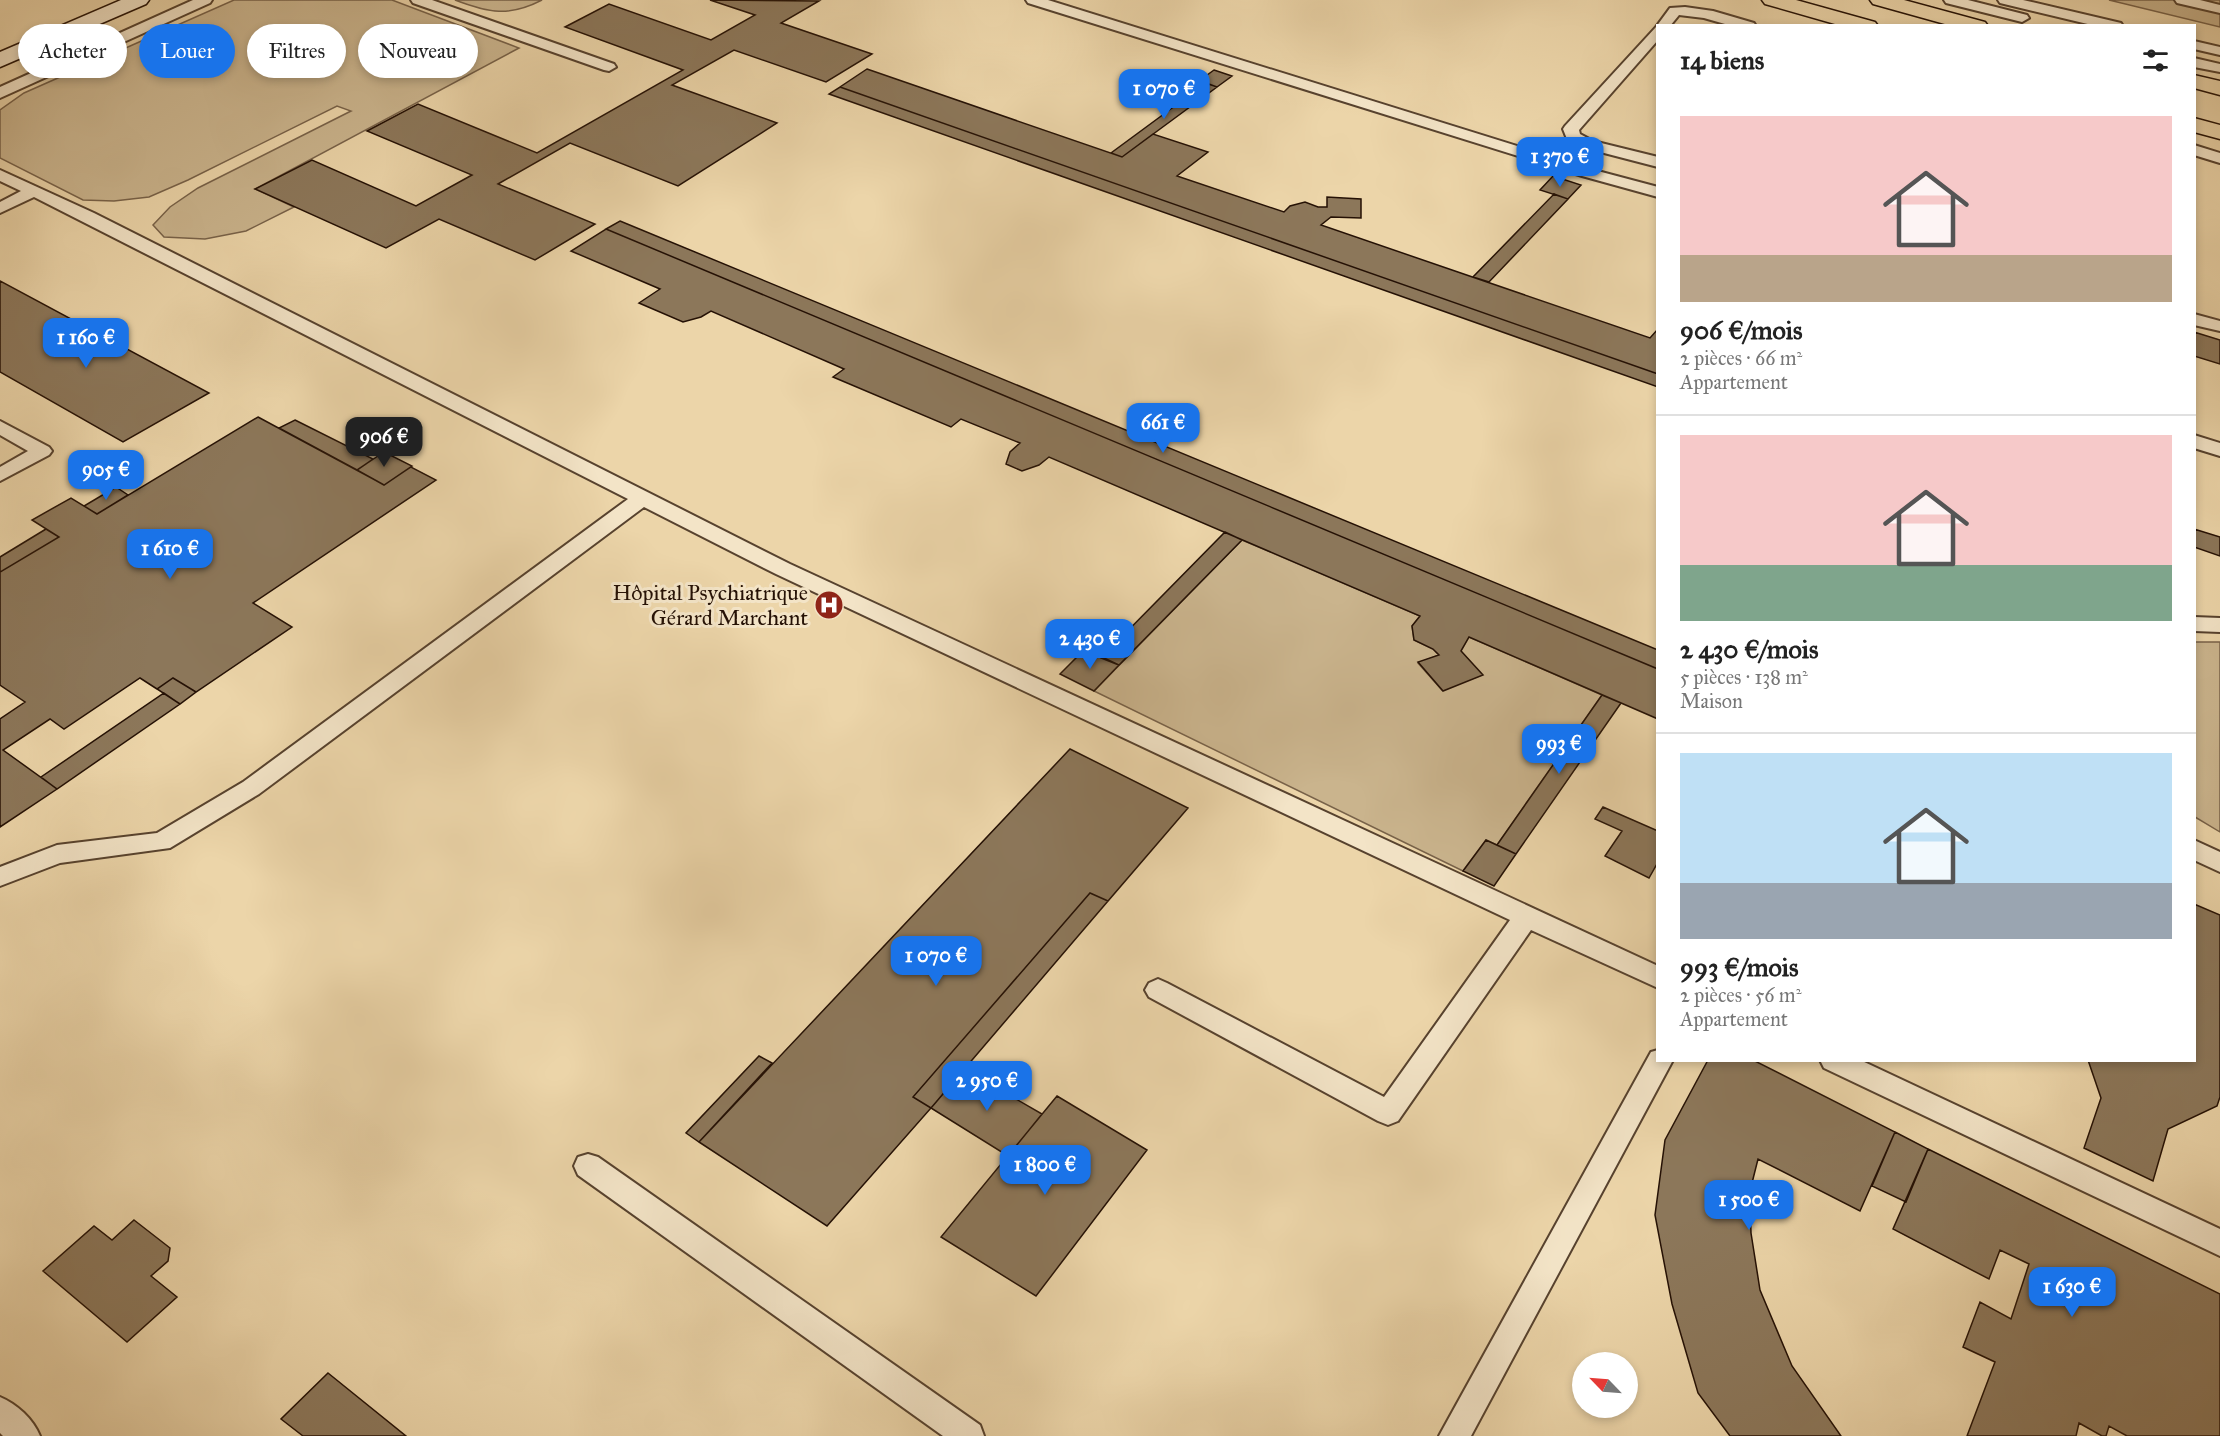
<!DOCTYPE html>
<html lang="fr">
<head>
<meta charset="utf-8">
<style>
	:root { --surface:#fff; --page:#f6f6f6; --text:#222; --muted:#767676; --line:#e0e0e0; --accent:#1a73e8 }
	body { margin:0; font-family:"IM FELL Great Primer",serif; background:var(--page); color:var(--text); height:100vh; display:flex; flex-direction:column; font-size:22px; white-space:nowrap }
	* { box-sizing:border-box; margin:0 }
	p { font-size:20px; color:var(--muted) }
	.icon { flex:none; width:33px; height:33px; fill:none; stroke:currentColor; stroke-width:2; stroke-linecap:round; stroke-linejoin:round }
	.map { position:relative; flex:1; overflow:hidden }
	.details { position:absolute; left:1656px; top:24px; width:540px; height:1038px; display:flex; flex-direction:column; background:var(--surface); border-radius:0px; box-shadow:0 3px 9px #0003 }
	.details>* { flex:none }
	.hud { position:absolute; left:18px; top:24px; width:570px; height:54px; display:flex; gap:12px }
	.needle { width:39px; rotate:295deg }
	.fabs { position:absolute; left:1572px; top:1352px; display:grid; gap:12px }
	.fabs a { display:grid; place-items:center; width:66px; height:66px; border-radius:50%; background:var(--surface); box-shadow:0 3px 9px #0003; font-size:30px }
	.price { position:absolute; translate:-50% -51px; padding:0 14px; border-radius:12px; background:var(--accent); color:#fff; font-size:20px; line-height:39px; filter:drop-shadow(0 2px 3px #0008) }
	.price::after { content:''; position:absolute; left:50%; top:36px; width:18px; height:14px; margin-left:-9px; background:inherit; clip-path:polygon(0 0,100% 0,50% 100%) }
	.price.on { background:#222; color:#fff }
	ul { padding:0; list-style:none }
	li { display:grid; align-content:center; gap:12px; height:318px; padding:0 24px }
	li+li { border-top:2px solid var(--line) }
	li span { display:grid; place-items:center; height:186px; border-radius:0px; color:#555 }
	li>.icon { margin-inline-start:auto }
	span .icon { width:108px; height:108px; fill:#fffc; stroke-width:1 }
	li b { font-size:26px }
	h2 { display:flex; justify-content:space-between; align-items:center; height:72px; padding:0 24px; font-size:26px }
	.tag { padding:0 21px; border-radius:27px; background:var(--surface); box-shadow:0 3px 9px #0003; font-size:21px; line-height:54px }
	.tag.on { background:var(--accent); color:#fff }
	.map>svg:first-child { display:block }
	.green { fill:#cab48d; stroke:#786249; stroke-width:1.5 }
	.building { fill:#8c775a; stroke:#251105; stroke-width:1.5 }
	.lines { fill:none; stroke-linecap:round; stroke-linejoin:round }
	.lane-casing { stroke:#57422e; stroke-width:4 }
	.secondary-casing { stroke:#251105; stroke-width:3 }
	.primary-casing { stroke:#251105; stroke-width:3 }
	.lane { fill:#f3e4c7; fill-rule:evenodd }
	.secondary { fill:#f3e4c7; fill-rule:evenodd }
	.primary { fill:#ecd5a9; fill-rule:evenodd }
	.labels { text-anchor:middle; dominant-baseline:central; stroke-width:6; stroke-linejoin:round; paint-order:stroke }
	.poi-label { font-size:22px; fill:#251105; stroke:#f3e4c7; text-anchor:end }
</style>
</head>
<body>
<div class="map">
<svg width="2220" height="1436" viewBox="0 0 2220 1436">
	<rect width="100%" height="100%" fill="#ecd5a9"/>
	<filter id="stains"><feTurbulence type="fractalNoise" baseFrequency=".00333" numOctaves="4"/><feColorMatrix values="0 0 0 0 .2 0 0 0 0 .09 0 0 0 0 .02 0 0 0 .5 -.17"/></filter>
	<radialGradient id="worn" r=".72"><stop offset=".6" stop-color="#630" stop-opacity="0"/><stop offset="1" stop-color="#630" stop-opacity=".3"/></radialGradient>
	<path class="green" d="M234,0H392L519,48L255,189L294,207L246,231L205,239L164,237L153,225L170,207L198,188L351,111L337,106L188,180L149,197L114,201L83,200L0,158V110L24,93Z
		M455,0H542C509,17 489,13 455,0Z
		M2109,0H2220V27Z
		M1242,540L1420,616L1412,626L1414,640L1433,649L1439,655L1418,663L1442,690L1482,675L1461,651L1469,637L1602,695L1497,845L1486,840L1463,871L1094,691Z
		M2194,642H2220V832L2195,817Z"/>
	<path class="building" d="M710,0L819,1L781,23L872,54L826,82L734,50L672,85L777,123L678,186L570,143L498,184L595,224L535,260L439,219L386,248L255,189L312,160L416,206L472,175L367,131L418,104L537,153L683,70L565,27L609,4L711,40L755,15Z
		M867,69L1122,157L1153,134L1208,152L1177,176L1284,212L1290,206L1305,202L1318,207H1327V197L1361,199V218L1331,217L1321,225L1650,338L1658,329V374L840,87Z
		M1214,70L1232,76L1217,87L1199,81Z
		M1206,83L1217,87L1122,157L1111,153Z
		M840,87L1658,374V387L829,94Z
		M1553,176L1581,185L1568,199L1540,190Z
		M1554,194L1568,199L1489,282L1473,277Z
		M620,221L1658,650V669L606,229Z
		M606,229L1658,669V719L1469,637L1461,651L1483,675L1443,691L1418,662L1439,655L1433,649L1414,640L1412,626L1420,616L1049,457L1039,465L1022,471L1006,464L1010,452L1020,443L961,419L951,427L833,377L844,369L711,311L701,317L683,322L639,303L660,289L571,251Z
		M0,281L209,393L123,442L0,372Z
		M2194,332L2220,340V364L2194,356Z
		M258,417L384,485L411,467L436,480L253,603L292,627L196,692L173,678L157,689L140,678L64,729L50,719L3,750L57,789L0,827V719L25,702L0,685V572L59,537L32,520L71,498L97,514Z
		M295,420L373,459L357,470L279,428Z
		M384,452L412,466L384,485L357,470Z
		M116,487L128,495L97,514L84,506Z
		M46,529L59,537L0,572V557Z
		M2194,529L2220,537V556L2194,547Z
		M1225,532L1242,540L1119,665L1101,658Z
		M1085,649L1119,665L1094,691L1060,674Z
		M173,678L196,692L180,704L157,689Z
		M164,693L180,704L57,789L41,777Z
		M1602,695L1621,703L1516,854L1497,845Z
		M1070,749L1188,808L1108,901L1090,893L913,1097L931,1108L827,1226L699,1142Z
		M1603,807L1658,831V862L1649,878L1605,856L1622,831L1595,819Z
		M1486,840L1516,854L1494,886L1463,871Z
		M1090,893L1108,901L931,1108L913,1097Z
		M2194,904L2220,915V1097L2217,1106L2168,1129L2153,1181L2084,1148L2101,1098L2088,1060H2194Z
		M759,1056L772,1063L699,1142L686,1133Z
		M1708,1060H1753L1895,1132L1860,1211L1758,1159L1752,1183L1750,1203L1751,1233L1760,1290L1792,1366L1841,1436H1730L1698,1393L1672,1304L1655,1215L1665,1140Z
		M964,1069L1042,1114L1008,1156L931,1108Z
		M1057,1096L1147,1150L1036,1296L941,1237Z
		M1895,1132L1928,1149L1906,1202L1872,1186Z
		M1928,1149L2220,1294V1436H2127L2109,1426L2106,1436H2102L2079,1423L2076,1436H1967L1995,1362L1963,1347L1980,1302L2011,1319L2029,1264L2000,1250L1989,1279L1893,1229Z
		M134,1220L170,1248L168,1261L151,1276L177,1297L127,1342L43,1271L94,1226L112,1240Z
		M328,1373L406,1436H303L281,1419Z"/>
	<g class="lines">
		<g class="lane-casing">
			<path id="lane" d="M193,0H212L210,3L0,98V87Z
				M411,0H432L614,64L616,67L609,71L604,70L413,3Z
				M1026,0H1048L1594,170L1658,187V197L1582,176L1028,3Z
				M1944,0H1968L2027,15L2029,18L2022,22L1946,3Z
				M1998,0H2023L2121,23L2123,26H2096L2000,3Z
				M2175,0H2200L2220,5V13L2177,3Z
				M1685,7L1713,11L1754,23L1756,26H1732L1704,18L1679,15L1670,26H1658V40L1579,130L1580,134L1593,141L1658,157V167L1581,147L1567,139L1563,129L1565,126L1656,27L1670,8Z
				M2194,41L2220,47V55L2194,49Z
				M2194,58L2220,64V72L2194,67Z
				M2194,145L2220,153V163L2194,155Z
				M0,170L94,213L790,564L1658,966V988L1531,930L1398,1121L1388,1125L1378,1121L1149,997L1145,990L1149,983L1158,979L1167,983L1384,1097L1510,920L776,574L644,507L259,794L170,848L60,863L0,886V867L57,845L157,833L243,782L628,499L34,197L0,213V202L21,191L0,181Z
				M2194,314L2220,321V331L2194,325Z
				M0,421L49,447L52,451L49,455L0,481V467L28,451L0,435Z
				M2194,435L2220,443V456L2194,448Z
				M2194,617L2220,618V632L2194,631Z
				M2194,840L2220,852V872L2194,860Z
				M1658,1050V1060H1673L1471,1436H1439L1651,1052Z
				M1820,1060H1860L2220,1229V1256L1824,1068Z
				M588,1154L598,1157L980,1425L984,1436H943L578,1175L574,1166L578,1157Z
				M0,1397C17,1404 33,1419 40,1436H3L0,1433Z"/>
		</g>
		<g class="secondary-casing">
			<path id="secondary" d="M121,0H149L146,4L0,67V52Z"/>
		</g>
		<g class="primary-casing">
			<path id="primary" d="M1762,0H1796L1875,22L1878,26H1842L1765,4Z
				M1870,0H1904L1985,22L1988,26H1952L1873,4Z
				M2194,75L2220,81V95L2194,88Z
				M2194,118L2220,125V139L2194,132Z"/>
		</g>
		<use href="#lane" class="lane"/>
		<use href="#secondary" class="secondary"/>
		<use href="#primary" class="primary"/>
	</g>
	<defs>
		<g id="hospital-disc" transform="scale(1.5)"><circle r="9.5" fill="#8f2418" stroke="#f3e4c7"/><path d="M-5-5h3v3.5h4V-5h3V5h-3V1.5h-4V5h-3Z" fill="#fff"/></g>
	</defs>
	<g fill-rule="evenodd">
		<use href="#hospital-disc" x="829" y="605"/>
	</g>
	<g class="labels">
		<g class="poi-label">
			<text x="808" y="592">Hôpital Psychiatrique<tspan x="808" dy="25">Gérard Marchant</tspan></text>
		</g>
	</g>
	<rect width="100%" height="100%" filter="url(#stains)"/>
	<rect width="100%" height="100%" fill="url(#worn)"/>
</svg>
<div class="fabs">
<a><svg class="needle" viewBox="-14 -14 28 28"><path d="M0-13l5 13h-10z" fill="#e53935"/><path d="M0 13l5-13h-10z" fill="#767676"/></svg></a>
</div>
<b class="price" style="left:1164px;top:120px">1 070 €</b>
<b class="price" style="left:1560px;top:188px">1 370 €</b>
<b class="price" style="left:86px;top:369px">1 160 €</b>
<b class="price" style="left:1163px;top:454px">661 €</b>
<b class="price on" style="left:384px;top:468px">906 €</b>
<b class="price" style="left:106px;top:501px">905 €</b>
<b class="price" style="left:170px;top:580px">1 610 €</b>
<b class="price" style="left:1090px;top:670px">2 430 €</b>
<b class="price" style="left:1559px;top:775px">993 €</b>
<b class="price" style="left:936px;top:987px">1 070 €</b>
<b class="price" style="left:987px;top:1112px">2 950 €</b>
<b class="price" style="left:1045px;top:1196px">1 800 €</b>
<b class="price" style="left:1749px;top:1231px">1 500 €</b>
<b class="price" style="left:2072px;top:1318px">1 630 €</b>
<div class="hud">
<a class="tag">Acheter</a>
<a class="tag on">Louer</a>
<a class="tag">Filtres</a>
<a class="tag">Nouveau</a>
</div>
<section class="details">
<h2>14 biens<svg class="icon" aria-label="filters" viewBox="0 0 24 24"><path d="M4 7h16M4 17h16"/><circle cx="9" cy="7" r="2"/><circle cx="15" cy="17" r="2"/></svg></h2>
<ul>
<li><span style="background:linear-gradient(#f6c9c9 75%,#b9a48a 0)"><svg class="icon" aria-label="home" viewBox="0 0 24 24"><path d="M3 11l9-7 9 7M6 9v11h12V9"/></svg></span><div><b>906 €/mois</b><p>2 pièces · 66 m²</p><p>Appartement</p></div></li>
<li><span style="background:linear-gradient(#f6c9c9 70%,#7fa58c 0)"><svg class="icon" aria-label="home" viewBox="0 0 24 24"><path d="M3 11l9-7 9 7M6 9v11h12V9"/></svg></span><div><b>2 430 €/mois</b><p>5 pièces · 138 m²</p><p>Maison</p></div></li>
<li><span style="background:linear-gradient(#bfe0f5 70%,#9aa5b1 0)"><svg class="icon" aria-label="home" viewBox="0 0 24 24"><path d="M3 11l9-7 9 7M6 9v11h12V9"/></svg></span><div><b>993 €/mois</b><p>2 pièces · 56 m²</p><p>Appartement</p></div></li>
</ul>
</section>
</div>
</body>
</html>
